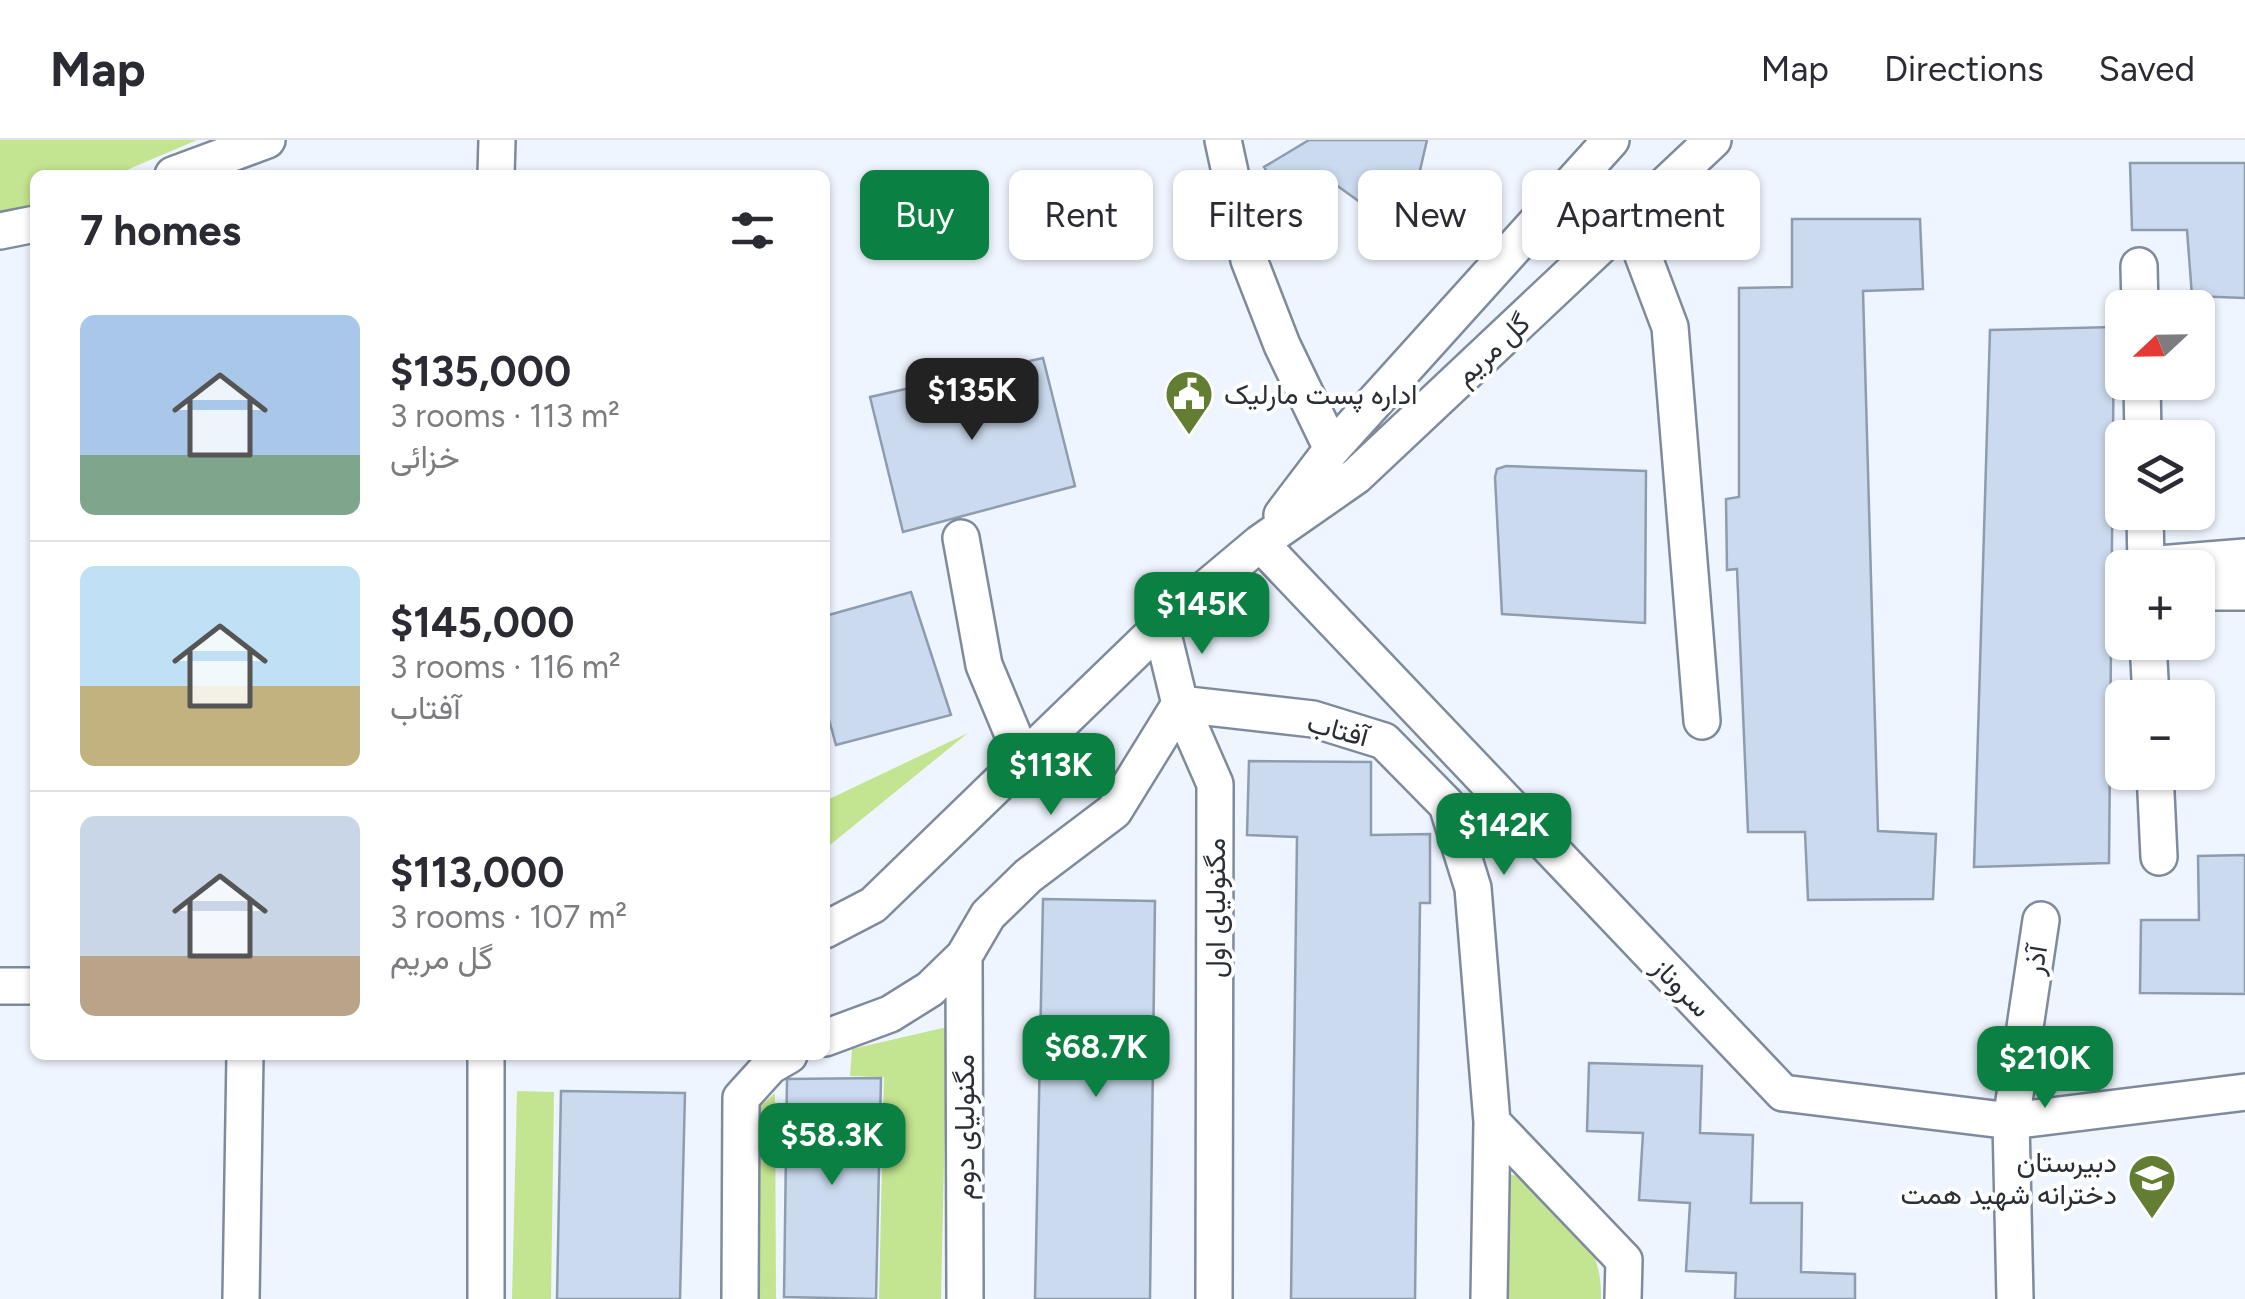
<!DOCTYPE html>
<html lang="en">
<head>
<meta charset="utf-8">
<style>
	:root { --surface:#fff; --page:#f2f2f3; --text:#2b2b33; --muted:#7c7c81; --line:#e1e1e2; --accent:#0b8043 }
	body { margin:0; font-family:Figtree,Vazirmatn,sans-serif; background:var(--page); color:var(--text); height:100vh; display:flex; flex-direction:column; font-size:38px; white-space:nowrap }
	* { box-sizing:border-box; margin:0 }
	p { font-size:32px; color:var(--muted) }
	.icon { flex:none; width:55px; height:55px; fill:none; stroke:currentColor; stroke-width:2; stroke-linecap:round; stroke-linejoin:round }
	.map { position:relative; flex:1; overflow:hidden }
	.side { position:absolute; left:30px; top:30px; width:800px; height:890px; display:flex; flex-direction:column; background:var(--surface); border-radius:15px; box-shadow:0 2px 8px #0004 }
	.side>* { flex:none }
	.guide { position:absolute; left:860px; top:30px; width:950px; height:90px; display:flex; gap:20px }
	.needle { width:65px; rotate:248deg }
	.fabs { position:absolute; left:2105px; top:150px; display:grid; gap:20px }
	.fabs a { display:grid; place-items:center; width:110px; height:110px; border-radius:15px; background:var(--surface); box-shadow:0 2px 8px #0004; font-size:50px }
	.price { position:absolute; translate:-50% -85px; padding:0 22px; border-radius:20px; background:var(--accent); color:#fff; font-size:32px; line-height:65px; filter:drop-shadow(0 2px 5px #0008) }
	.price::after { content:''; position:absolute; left:50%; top:60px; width:30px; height:22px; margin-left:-15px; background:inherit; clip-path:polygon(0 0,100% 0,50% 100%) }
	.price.current { background:#222; color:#fff }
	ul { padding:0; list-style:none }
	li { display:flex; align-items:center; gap:30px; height:250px; padding:0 50px }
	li+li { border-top:2px solid var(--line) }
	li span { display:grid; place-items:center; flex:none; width:280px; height:200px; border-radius:15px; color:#555 }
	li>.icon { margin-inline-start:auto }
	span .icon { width:120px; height:120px; fill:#fffc; stroke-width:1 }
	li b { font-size:42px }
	h2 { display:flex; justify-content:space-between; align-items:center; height:120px; padding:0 50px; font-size:42px }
	.pill { padding:0 35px; border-radius:15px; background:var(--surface); box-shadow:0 2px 8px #0004; font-size:35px; line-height:90px }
	.pill.current { background:var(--accent); color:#fff }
	header { display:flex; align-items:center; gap:60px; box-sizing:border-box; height:140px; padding:0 50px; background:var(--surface); border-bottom:2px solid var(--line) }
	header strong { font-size:48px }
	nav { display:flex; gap:55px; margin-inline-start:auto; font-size:35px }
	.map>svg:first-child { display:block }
	.green { fill:#c3e490 }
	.building { fill:#cbdaee; stroke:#8e9caf; stroke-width:2.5 }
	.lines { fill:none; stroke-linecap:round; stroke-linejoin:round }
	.minor-casing { stroke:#7e8b9d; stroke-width:40 }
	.minor { stroke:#fff; stroke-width:35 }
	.labels { text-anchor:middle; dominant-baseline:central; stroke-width:8; stroke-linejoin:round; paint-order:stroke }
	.street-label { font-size:28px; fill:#2a2f37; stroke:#fff }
	.poi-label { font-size:28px; fill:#2a2f37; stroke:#fff; text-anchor:start }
</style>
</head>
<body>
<header>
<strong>Map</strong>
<nav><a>Map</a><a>Directions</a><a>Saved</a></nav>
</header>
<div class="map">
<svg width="2245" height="1159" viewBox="0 0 2245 1159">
	<rect width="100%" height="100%" fill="#eff5fe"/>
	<path class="green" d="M0,0H197L115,35H35V66L0,76Z
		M968,593L825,709V661Z
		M947,887L941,1159H879L884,937L850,936L852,909Z
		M517,951L554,952L551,1159H512Z
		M775,953L776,1159H758L759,967Z
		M1510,1035L1530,1036C1569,1077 1602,1098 1601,1159H1508Z"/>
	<path class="building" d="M1309,0H1427L1409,78L1360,62L1332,42L1279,51L1264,27Z
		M2130,23H2245V158L2192,156L2187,90H2132Z
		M1792,79H1920L1923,149L1863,151L1878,691L1936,694L1933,759L1808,760L1805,692H1748L1737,429L1727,430L1726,359L1739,357V148L1792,147Z
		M2114,187L2109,723L1974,727L1990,190Z
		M1043,218L1075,346L903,392L870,257Z
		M1506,326L1646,331L1645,483L1502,474L1495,337L1497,329Z
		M911,452L951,575L836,605L825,565V476Z
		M1249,621L1371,622V695L1430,694V763H1420L1415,1159H1291L1297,697L1247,695Z
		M2245,715V854L2140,853L2141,780H2199L2198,716Z
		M1043,759L1155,761L1150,1159H1035Z
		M1589,923L1702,926L1700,993L1753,995L1751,1063H1802L1801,1132L1855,1134V1159H1735L1736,1133L1686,1131L1690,1063L1639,1060L1643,993L1587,991Z
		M881,938L876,1159L784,1157L787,939Z
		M561,951L685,953L680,1159H557Z"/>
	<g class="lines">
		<g class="minor-casing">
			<path id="minor" d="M1223,0L1249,120L1282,205L1332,309
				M173,35L267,0
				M496,35L497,0
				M1630,81L1670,187L1702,581
				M0,91L35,84
				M2139,126L2140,168
				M2142,242L2143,298
				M2145,372L2146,428
				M1282,375L1332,309L1611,0
				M961,398L984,525L1024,621
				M1260,403L1783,953L2011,981L2245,952
				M2146,425L2245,417
				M2198,452H2245
				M1161,486L1180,564L1215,644L1214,1159
				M2148,502L2151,558
				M1180,564L1313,579L1384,601L1447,665L1473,748L1492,982L1489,1159
				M2155,632L2159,717
				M825,790L873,765L1161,486L1260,403L1356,336L1713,0
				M964,816L965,1159
				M0,846H35
				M825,898L890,874L930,849L964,816L988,775L1028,736L1114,671L1180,564
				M486,915V1159
				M1492,982L1624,1120L1623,1159
				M241,1159L245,915
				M740,1159L741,958L770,926L789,915
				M2015,1159L2011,981L2041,780"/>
		</g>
		<use href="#minor" class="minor"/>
	</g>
	<defs>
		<g id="civic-pin" transform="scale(2.5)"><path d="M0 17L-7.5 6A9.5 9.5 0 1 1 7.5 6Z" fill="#637e32" stroke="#fff"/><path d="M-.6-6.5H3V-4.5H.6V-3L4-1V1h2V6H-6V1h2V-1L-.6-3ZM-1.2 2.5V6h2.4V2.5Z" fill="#fff"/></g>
		<g id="school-pin" transform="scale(2.5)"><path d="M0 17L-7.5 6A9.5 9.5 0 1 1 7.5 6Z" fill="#637e32" stroke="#fff"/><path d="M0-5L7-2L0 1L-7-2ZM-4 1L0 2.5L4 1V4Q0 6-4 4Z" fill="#fff"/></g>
	</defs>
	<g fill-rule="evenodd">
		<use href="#civic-pin" x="1189" y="254"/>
		<use href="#school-pin" x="2152" y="1038"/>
	</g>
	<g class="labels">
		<g class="street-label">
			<text transform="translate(1492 209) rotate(-43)">گل مریم</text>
			<text transform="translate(1338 589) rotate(15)">آفتاب</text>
			<text transform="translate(1215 768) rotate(-90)">مگنولیای اول</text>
			<text transform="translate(2035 820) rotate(-81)">آذر</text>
			<text transform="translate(1682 847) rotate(46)">سروناز</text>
			<text transform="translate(964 987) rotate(-90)">مگنولیای دوم</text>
		</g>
		<g class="poi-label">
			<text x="1224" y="254">اداره پست مارلیک</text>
			<text x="2117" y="1022" text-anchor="end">دبیرستان<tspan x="2117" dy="32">دخترانه شهید همت</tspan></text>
		</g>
	</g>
</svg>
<div class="fabs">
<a><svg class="needle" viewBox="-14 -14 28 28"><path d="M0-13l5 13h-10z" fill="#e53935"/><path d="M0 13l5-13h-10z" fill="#7c7c81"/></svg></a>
<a><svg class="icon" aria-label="layers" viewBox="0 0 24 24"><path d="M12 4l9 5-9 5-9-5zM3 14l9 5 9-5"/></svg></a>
<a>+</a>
<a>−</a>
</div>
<b class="price current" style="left:972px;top:303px">$135K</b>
<b class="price" style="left:1202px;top:517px">$145K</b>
<b class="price" style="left:1051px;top:678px">$113K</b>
<b class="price" style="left:1504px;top:738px">$142K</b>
<b class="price" style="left:1096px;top:960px">$68.7K</b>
<b class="price" style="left:2045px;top:971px">$210K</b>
<b class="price" style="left:832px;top:1048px">$58.3K</b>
<div class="guide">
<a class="pill current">Buy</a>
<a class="pill">Rent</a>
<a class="pill">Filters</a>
<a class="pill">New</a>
<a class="pill">Apartment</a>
</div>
<section class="side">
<h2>7 homes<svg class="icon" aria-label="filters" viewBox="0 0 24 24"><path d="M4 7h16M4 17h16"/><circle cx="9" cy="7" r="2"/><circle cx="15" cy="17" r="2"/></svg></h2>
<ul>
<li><span style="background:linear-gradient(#a9c7e8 70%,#7fa58c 0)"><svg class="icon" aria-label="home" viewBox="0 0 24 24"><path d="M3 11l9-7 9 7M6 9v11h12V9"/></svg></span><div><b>$135,000</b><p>3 rooms · 113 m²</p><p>خزائی</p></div></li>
<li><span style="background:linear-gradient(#bfe0f5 60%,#c2b280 0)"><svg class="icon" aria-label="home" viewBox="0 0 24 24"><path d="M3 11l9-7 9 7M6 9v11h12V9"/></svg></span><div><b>$145,000</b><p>3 rooms · 116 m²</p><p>آفتاب</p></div></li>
<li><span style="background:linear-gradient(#c9d6e8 70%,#b9a48a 0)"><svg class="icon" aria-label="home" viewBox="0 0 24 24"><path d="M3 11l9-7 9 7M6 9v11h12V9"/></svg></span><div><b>$113,000</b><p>3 rooms · 107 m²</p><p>گل مریم</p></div></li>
</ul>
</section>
</div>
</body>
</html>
